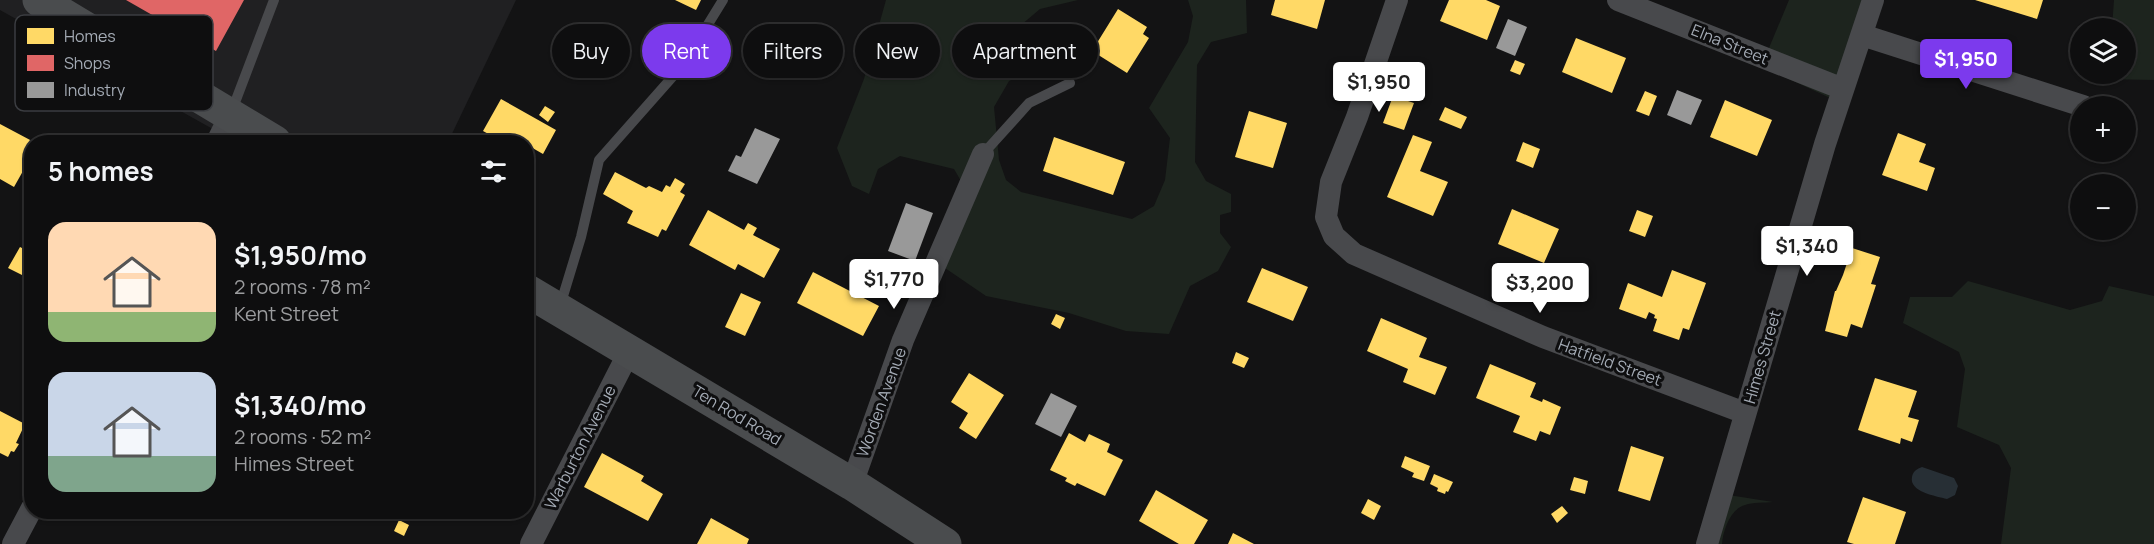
<!DOCTYPE html>
<html lang="en">
<head>
<meta charset="utf-8">
<style>
	:root { --surface:#0e0e0f; --page:#171718; --text:#f1f3f6; --muted:#9b9c9e; --line:#2e2e2f; --accent:#7c3aed }
	body { margin:0; font-family:Manrope,sans-serif; background:var(--page); color:var(--text); height:100vh; display:flex; flex-direction:column; font-size:22px; white-space:nowrap }
	* { box-sizing:border-box; margin:0 }
	p { font-size:20px; color:var(--muted) }
	.icon { flex:none; width:33px; height:33px; fill:none; stroke:currentColor; stroke-width:2; stroke-linecap:round; stroke-linejoin:round }
	.map { position:relative; flex:1; overflow:hidden }
	.drawer { position:absolute; left:24px; top:135px; width:510px; height:384px; display:flex; flex-direction:column; background:var(--surface); border-radius:24px; box-shadow:0 2px 4px #0004,0 0 0 2px var(--line) }
	.drawer>* { flex:none }
	.hud { position:absolute; left:552px; top:24px; width:570px; height:54px; display:flex; gap:12px }
	.fabs { position:absolute; left:2070px; top:18px; display:grid; gap:12px }
	.fabs a { display:grid; place-items:center; width:66px; height:66px; border-radius:50%; background:var(--surface); box-shadow:0 2px 4px #0004,0 0 0 2px var(--line); font-size:30px }
	.price { position:absolute; translate:-50% -51px; padding:0 14px; border-radius:6px; background:#fff; color:#222; font-size:20px; line-height:39px; filter:drop-shadow(0 2px 3px #0008) }
	.price::after { content:''; position:absolute; left:50%; top:36px; width:18px; height:14px; margin-left:-9px; background:inherit; clip-path:polygon(0 0,100% 0,50% 100%) }
	.price.on { background:var(--accent); color:#fff }
	ul { padding:0; list-style:none }
	li { display:flex; align-items:center; gap:18px; height:150px; padding:0 24px }
	li span { display:grid; place-items:center; flex:none; width:168px; height:120px; border-radius:18px; color:#555 }
	li>.icon { margin-inline-start:auto }
	span .icon { width:72px; height:72px; fill:#fffc; stroke-width:1 }
	li b { font-size:26px }
	h2 { display:flex; justify-content:space-between; align-items:center; height:72px; padding:0 24px; font-size:26px }
	.chip { padding:0 21px; border-radius:27px; background:var(--surface); box-shadow:0 2px 4px #0004,0 0 0 2px var(--line); font-size:21px; line-height:54px }
	.chip.on { background:var(--accent); color:#fff }
	.map>svg:first-child { display:block }
	.built { fill:#202022 }
	.green { fill:#1d241e }
	.water { fill:#272f35 }
	.homes { fill:#ffd966 }
	.shops { fill:#e06666 }
	.industry { fill:#999 }
	.lines { fill:none; stroke-linecap:round; stroke-linejoin:round }
	.lane { stroke:#48494c; stroke-width:10 }
	.street { stroke:#48494c; stroke-width:22 }
	.primary { stroke:#4a4c4e; stroke-width:33 }
	.labels { text-anchor:middle; dominant-baseline:central; stroke-width:6; stroke-linejoin:round; paint-order:stroke }
	.street-label { font-size:16px; fill:#a4abb5; stroke:#0e0e0f }
	.key { fill:#0e0e0f; stroke:#3b3d41; stroke-width:1.5 }
	.key-label { font-size:16px; fill:#a4abb5 }
</style>
</head>
<body>
<div class="map">
<svg width="2154" height="544" viewBox="0 0 2154 544">
	<rect width="100%" height="100%" fill="#131314"/>
	<path class="built" d="M0,0H516L448,142H236L0,10Z"/>
	<path class="green" d="M886,0H1078L1040,9L1021,25L1016,50L1026,73L1009,81L994,107L999,160L1006,180L1021,192L1132,219L1154,206L1165,180L1170,138L1149,108L1188,42L1193,16L1188,0H1246L1247,33L1211,42L1197,65L1195,162L1206,181L1231,194V212L1220,215V233L1231,247L1218,271L1190,286L1169,334L1126,331L1069,313L986,296L945,268L968,193L954,169L900,156L878,169L869,194L852,186L837,148L864,79Z
		M1789,0H1871L1839,102L1769,70L1764,60Z
		M2114,0H2154V80L2104,79L2103,74H2126V28H2112Z
		M1968,281L2070,310L2102,301L2109,286L2154,296V544H2001L2011,468L1999,445L1957,427L1965,369L1959,352L1903,323L1910,297H1952Z
		M1722,494L1773,502C1764,503 1753,502 1745,505C1730,509 1723,531 1722,544H1706Z"/>
	<path class="water" d="M1922,467L1954,478L1958,486L1955,495L1947,499C1936,496 1909,492 1912,477C1913,471 1917,469 1922,467Z"/>
	<path class="homes" d="M675,0H701L696,10Z
		M1275,0H1325L1317,29L1271,15Z
		M1449,0H1486L1500,6L1487,40L1440,21Z
		M1975,0H2043L2037,19Z
		M1118,9L1147,27L1143,34L1149,38L1127,73L1092,51Z
		M1576,38L1626,58L1612,93L1562,72Z
		M1515,60L1525,64L1520,75L1510,71Z
		M1645,91L1657,96L1649,116L1636,111Z
		M1393,96L1414,103L1404,130L1383,123Z
		M501,99L556,130L543,154L529,146L526,151V142H503L483,131Z
		M1725,100L1772,120L1757,156L1710,137Z
		M545,106L555,112L548,122L539,115Z
		M1445,107L1467,117L1461,129L1439,120Z
		M1249,111L1287,123L1273,168L1235,157Z
		M0,124L32,141V155L14,187L0,179Z
		M1898,133L1926,144L1919,162L1935,168L1927,191L1882,175Z
		M1413,135L1432,142L1420,171L1448,182L1433,216L1387,197Z
		M1054,137L1125,162L1113,195L1043,171Z
		M1523,142L1540,149L1533,168L1516,161Z
		M615,172L646,188L649,186L662,192L666,185L670,187L675,178L685,184L680,192L685,195L666,231L662,229L658,237L627,223L633,211L603,194Z
		M1512,209L1559,229L1544,263L1498,244Z
		M708,210L744,230L748,223L757,228L753,235L780,249L764,278L738,264L735,270L689,245Z
		M1637,210L1653,216L1645,237L1629,231Z
		M20,247L32,253V280L8,268Z
		M1852,248L1880,257L1871,284L1876,285L1862,328L1851,324L1847,337L1825,331L1835,291H1836L1843,275Z
		M1262,268L1308,287L1293,321L1247,302Z
		M1672,270L1706,283L1689,330L1683,328L1679,340L1653,331L1657,319L1654,318L1655,315L1649,312L1646,319L1619,309L1628,283L1662,297Z
		M813,272L879,306L863,336L797,303Z
		M741,293L761,302L745,336L725,327Z
		M1056,314L1065,318L1060,329L1051,324Z
		M1381,318L1427,338L1419,357L1447,367L1435,395L1403,382L1408,369L1367,351Z
		M1236,352L1249,358L1244,368L1232,363Z
		M1490,364L1536,383L1530,397L1542,402L1543,399L1561,407L1550,435L1540,431L1536,441L1513,432L1520,416L1476,398Z
		M969,373L1004,395L976,439L959,428L968,413L951,402Z
		M1875,378L1917,391L1908,417L1919,420L1912,442L1901,438L1900,444L1858,430Z
		M0,411L25,424L16,443L19,444L14,452L11,451L8,457L0,453Z
		M1069,433L1085,442L1089,434L1110,444L1107,452L1123,460L1105,496L1077,483L1075,486L1065,481L1067,478L1050,470Z
		M1631,446L1664,457L1650,501L1618,491Z
		M602,453L644,476L641,481L663,494L648,521L584,487Z
		M1405,456L1430,466L1424,481L1412,477L1414,473L1401,467Z
		M1434,474L1453,482L1448,492L1446,491L1445,494L1437,491L1438,488L1430,484Z
		M1574,477L1588,481L1585,494L1570,490Z
		M1156,490L1208,520L1194,544H1179L1139,521Z
		M1863,497L1906,512L1895,544H1854L1847,542Z
		M1368,499L1381,506L1374,520L1361,513Z
		M1562,506L1568,513L1557,523L1551,514Z
		M711,518L749,539L747,544H697Z
		M399,520L409,525L404,536L394,531Z
		M1233,533L1254,544H1228Z"/>
	<path class="shops" d="M126,0H244L216,51L175,28L172,32L151,21L154,16Z"/>
	<path class="industry" d="M1508,19L1527,27L1515,56L1496,48Z
		M1677,90L1702,100L1691,125L1667,115Z
		M755,128L780,139L757,184L728,171L736,155L741,157Z
		M906,203L933,213L915,261L888,251Z
		M1051,393L1077,406L1061,437L1035,424Z"/>
	<g class="lines">
		<path class="lane" d="M231,113L274,0
			M983,154L1029,103L1070,83
			M560,306L581,237L599,160L683,65L723,0"/>
		<path class="street" d="M1397,0L1357,117L1331,182L1326,217L1334,236L1354,254L1543,337L1745,413
			M1618,0L1843,89
			M1862,35L2083,106
			M217,142L230,116
			M852,484L903,340L983,154
			M13,544L32,508
			M531,544L630,350
			M1707,544L1825,144L1873,0"/>
		<path class="primary" d="M39,0L275,142
			M526,290L852,484L945,544"/>
	</g>
	<g class="labels">
		<g class="street-label">
			<text transform="translate(1730 44) rotate(22)">Elna Street</text>
			<text transform="translate(1762 357) rotate(-74)">Himes Street</text>
			<text transform="translate(1610 362) rotate(20)">Hatfield Street</text>
			<text transform="translate(881 402) rotate(-70)">Worden Avenue</text>
			<text transform="translate(737 415) rotate(31)">Ten Rod Road</text>
			<text transform="translate(580 447) rotate(-63)">Warburton Avenue</text>
		</g>
	</g>
	<rect x="15" y="15" width="198" height="96" rx="9" class="key"/>
	<rect x="27" y="28" width="27" height="16" fill="#ffd966"/>
	<rect x="27" y="55" width="27" height="16" fill="#e06666"/>
	<rect x="27" y="82" width="27" height="16" fill="#999"/>
	<g class="key-label">
		<text x="64" y="42">Homes</text>
		<text x="64" y="69">Shops</text>
		<text x="64" y="96">Industry</text>
	</g>
</svg>
<div class="fabs">
<a><svg class="icon" aria-label="layers" viewBox="0 0 24 24"><path d="M12 4l9 5-9 5-9-5zM3 14l9 5 9-5"/></svg></a>
<a>+</a>
<a>−</a>
</div>
<b class="price on" style="left:1966px;top:90px">$1,950</b>
<b class="price" style="left:1379px;top:113px">$1,950</b>
<b class="price" style="left:1807px;top:277px">$1,340</b>
<b class="price" style="left:894px;top:310px">$1,770</b>
<b class="price" style="left:1540px;top:314px">$3,200</b>
<div class="hud">
<a class="chip">Buy</a>
<a class="chip on">Rent</a>
<a class="chip">Filters</a>
<a class="chip">New</a>
<a class="chip">Apartment</a>
</div>
<section class="drawer">
<h2>5 homes<svg class="icon" aria-label="filters" viewBox="0 0 24 24"><path d="M4 7h16M4 17h16"/><circle cx="9" cy="7" r="2"/><circle cx="15" cy="17" r="2"/></svg></h2>
<ul>
<li><span style="background:linear-gradient(#ffd9b3 75%,#8fb573 0)"><svg class="icon" aria-label="home" viewBox="0 0 24 24"><path d="M3 11l9-7 9 7M6 9v11h12V9"/></svg></span><div><b>$1,950/mo</b><p>2 rooms · 78 m²</p><p>Kent Street</p></div></li>
<li><span style="background:linear-gradient(#c9d6e8 70%,#7fa58c 0)"><svg class="icon" aria-label="home" viewBox="0 0 24 24"><path d="M3 11l9-7 9 7M6 9v11h12V9"/></svg></span><div><b>$1,340/mo</b><p>2 rooms · 52 m²</p><p>Himes Street</p></div></li>
</ul>
</section>
</div>
</body>
</html>
